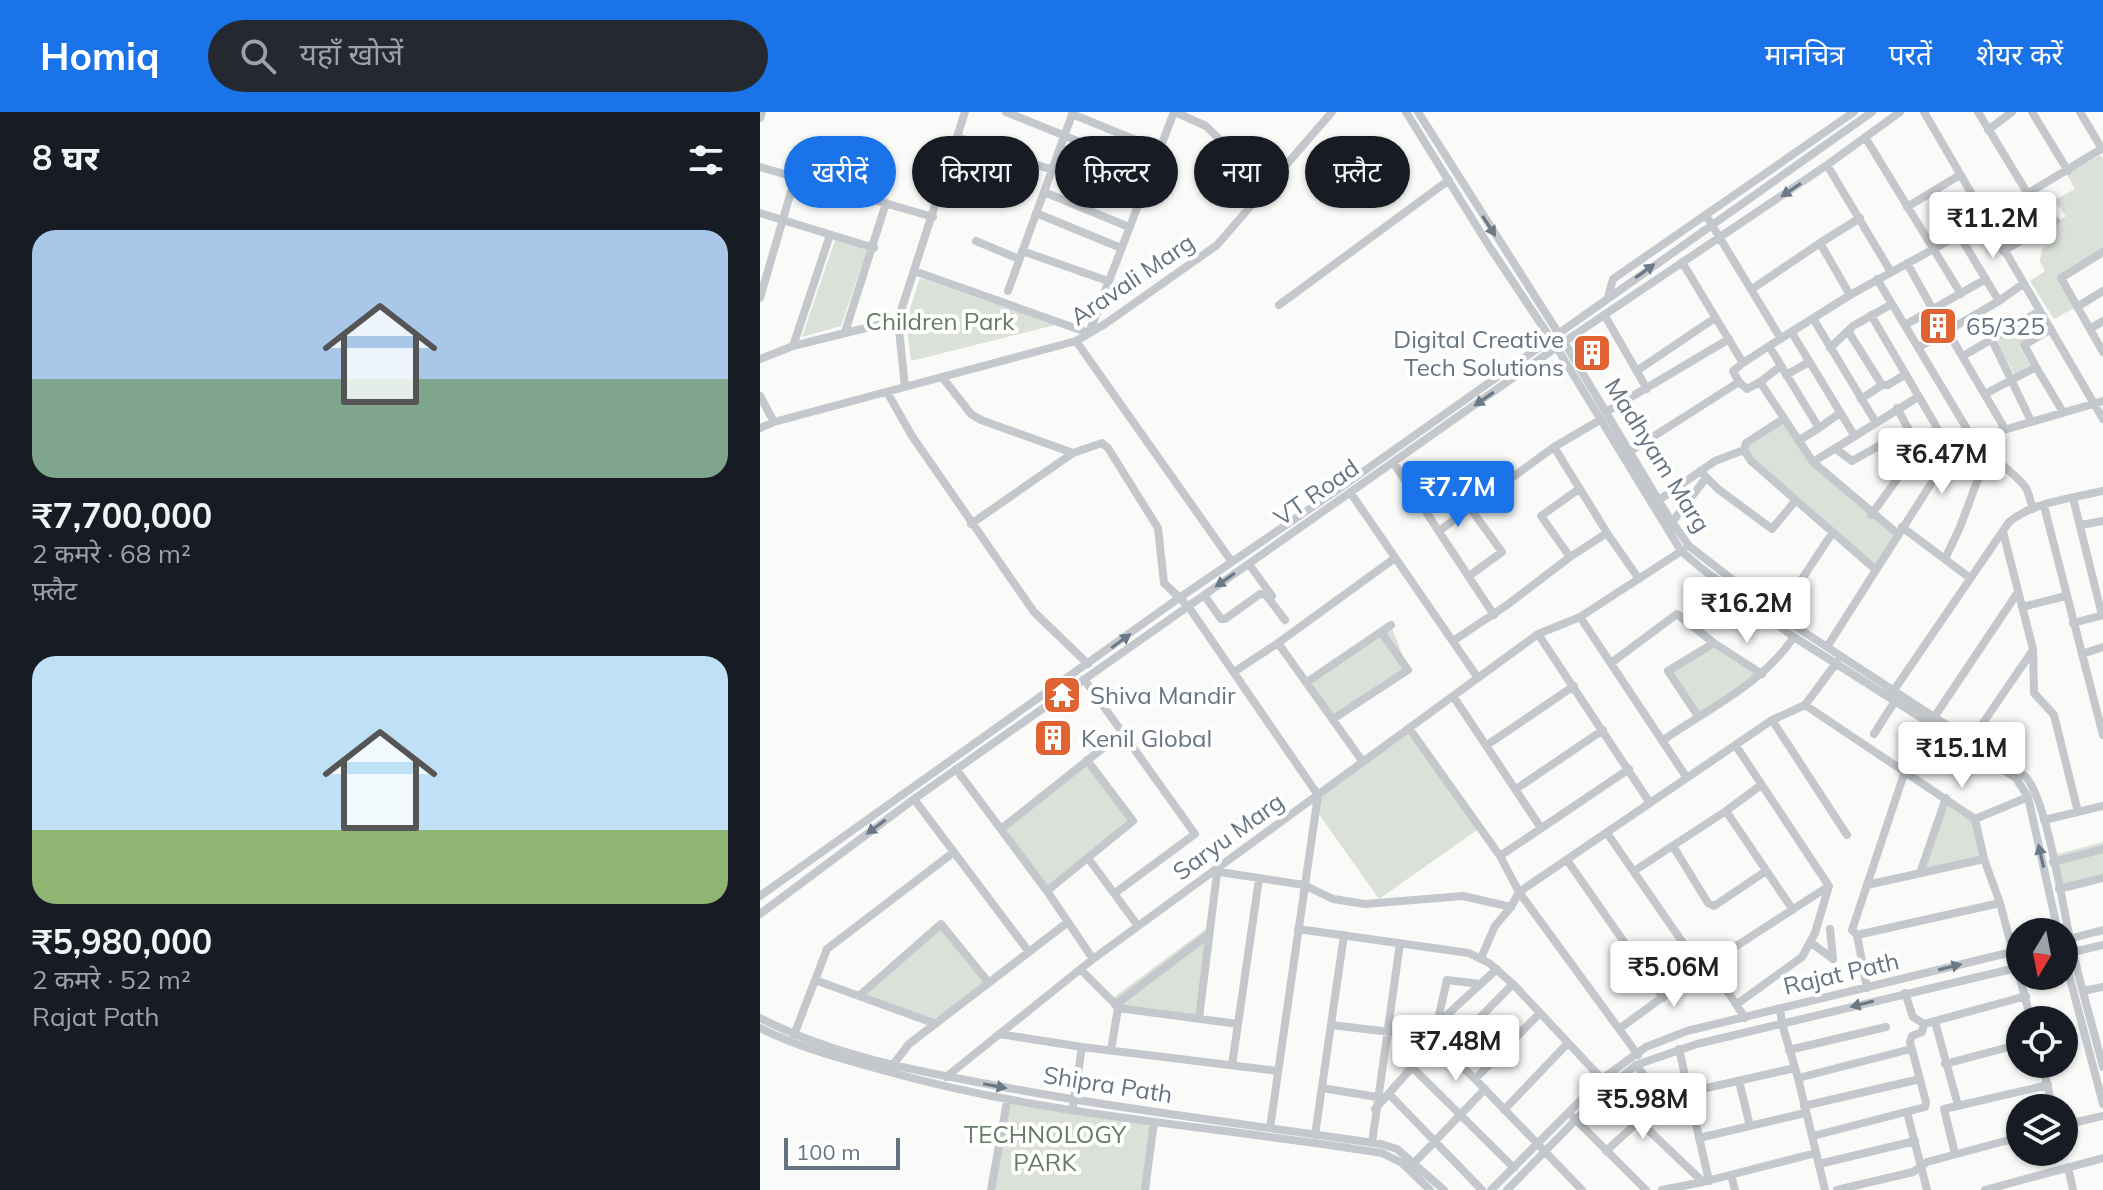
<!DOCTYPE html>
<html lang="hi">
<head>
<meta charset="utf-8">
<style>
	:root { --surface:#171b24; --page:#242831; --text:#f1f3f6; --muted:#9ea1a6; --accent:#1a73e8 }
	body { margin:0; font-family:Mulish,"Noto Sans Devanagari",sans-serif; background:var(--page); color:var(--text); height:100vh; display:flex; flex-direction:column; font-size:30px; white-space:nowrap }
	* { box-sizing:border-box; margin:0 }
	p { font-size:26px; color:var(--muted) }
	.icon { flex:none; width:44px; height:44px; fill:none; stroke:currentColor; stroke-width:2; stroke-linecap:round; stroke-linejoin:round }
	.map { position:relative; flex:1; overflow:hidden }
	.drawer { display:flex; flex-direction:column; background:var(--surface); width:760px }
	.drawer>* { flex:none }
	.hud { position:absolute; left:24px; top:24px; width:760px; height:72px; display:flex; gap:16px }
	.needle { width:52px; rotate:190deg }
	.tools { position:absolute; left:1246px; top:806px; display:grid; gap:16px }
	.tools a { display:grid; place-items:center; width:72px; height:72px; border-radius:50%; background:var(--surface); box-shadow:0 2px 6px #0004; font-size:40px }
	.scale { position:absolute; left:24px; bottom:20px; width:116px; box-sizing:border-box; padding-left:8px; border:4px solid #667482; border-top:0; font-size:22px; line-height:28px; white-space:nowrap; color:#667482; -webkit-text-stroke:6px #fff; paint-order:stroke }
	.price { position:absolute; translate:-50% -68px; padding:0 18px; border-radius:8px; background:#fff; color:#222; font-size:26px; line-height:52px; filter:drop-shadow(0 2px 4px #0008) }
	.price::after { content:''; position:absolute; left:50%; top:48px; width:24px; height:18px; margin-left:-12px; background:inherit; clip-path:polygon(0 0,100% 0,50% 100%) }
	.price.active { background:var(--accent); color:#fff }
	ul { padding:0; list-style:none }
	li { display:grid; align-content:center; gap:16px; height:424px; padding:0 32px }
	li span { display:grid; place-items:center; height:248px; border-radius:24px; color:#555 }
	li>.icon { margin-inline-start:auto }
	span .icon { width:144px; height:144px; fill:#fffc; stroke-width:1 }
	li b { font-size:34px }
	h2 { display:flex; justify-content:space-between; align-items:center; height:96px; padding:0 32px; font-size:34px }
	.chip { padding:0 28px; border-radius:36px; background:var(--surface); box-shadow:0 2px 6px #0004; font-size:28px; line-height:72px }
	.chip.active { background:var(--accent); color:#fff }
	header { display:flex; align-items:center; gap:48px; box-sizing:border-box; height:112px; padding:0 40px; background:var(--accent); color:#fff }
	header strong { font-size:38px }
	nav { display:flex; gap:44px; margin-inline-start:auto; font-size:28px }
	.search { width:560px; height:72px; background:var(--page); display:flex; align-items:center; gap:20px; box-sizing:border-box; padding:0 28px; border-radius:44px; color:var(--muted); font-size:30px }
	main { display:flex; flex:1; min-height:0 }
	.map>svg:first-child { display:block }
	.green { fill:#dbe1d9 }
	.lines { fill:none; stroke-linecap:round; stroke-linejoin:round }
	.minor { stroke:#c4c7cb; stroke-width:8 }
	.oneway { fill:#6b7886 }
	.labels { text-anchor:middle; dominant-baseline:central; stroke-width:8; stroke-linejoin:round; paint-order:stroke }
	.street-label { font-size:24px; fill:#667482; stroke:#fff }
	.park-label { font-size:24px; fill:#677a64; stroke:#fff }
	.poi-label { font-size:24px; fill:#667482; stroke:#fff; text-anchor:start }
</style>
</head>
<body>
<header>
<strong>Homiq</strong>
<div class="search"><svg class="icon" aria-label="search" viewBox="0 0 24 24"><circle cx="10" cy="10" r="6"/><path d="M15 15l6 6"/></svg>यहाँ खोजें</div>
<nav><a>मानचित्र</a><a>परतें</a><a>शेयर करें</a></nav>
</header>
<main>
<section class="drawer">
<h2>8 घर<svg class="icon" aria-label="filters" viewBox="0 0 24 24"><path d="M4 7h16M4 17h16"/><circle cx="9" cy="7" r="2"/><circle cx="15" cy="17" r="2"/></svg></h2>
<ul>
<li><span style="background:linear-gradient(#a9c7e8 60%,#7fa58c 0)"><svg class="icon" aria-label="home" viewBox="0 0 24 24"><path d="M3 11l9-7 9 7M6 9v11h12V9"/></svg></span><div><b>₹7,700,000</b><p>2 कमरे · 68 m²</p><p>फ़्लैट</p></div></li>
<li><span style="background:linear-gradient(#bfe0f5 70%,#8fb573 0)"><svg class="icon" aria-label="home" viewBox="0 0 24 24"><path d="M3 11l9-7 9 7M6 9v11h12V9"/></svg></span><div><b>₹5,980,000</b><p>2 कमरे · 52 m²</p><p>Rajat Path</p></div></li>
</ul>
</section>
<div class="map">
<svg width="1343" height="1078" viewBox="0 0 1343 1078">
	<rect width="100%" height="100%" fill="#fafaf8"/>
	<path class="green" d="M1341,43L1343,47V138L1299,166L1314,196L1294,207L1270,169L1285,159L1280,149L1282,137L1291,131L1284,119L1306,104L1294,88L1315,77L1307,62Z
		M75,128L107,138L81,214L42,225Z
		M160,166L295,213L151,249L146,209Z
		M1277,205L1285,218L1259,234L1270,253L1254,262L1236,230Z
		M1022,305L1053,350L1138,422L1116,458L991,349L986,331Z
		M631,513L648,558L573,607L547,571Z
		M954,531L1002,562L938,604L908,559Z
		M649,616L720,716L619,787L556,698L558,683Z
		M327,648L373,709L287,779L241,717Z
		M1186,686L1215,707L1224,747L1160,761Z
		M1343,730V766L1299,777L1291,744Z
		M181,812L229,871L176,912L99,884Z
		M450,814L439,906L358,896L350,888Z
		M247,989L394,1010L385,1078H232Z"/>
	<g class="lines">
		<path class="minor" d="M246,0L389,58
			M415,0L446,14L507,74
			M646,0L729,134L797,236L921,439L941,456L1034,525L1256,666L1268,685L1298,820
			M658,0L804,230L908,404L929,434L1018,503L1266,665C1288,691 1303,798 1312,836C1321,876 1333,915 1343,955
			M1164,0L1343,307
			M1218,0L1268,82
			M1272,0L1308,59
			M1320,0L1342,37
			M312,2L398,37
			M0,6L2,0
			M1228,18L1252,0
			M197,25L292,58
			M1105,25L1201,182
			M1067,53L1131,160
			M293,54L378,90
			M0,55L173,105
			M284,80L369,115
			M1147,95L1200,63
			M0,101L114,136
			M276,101L361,136
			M949,108L1021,227
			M1199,123L1239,189
			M216,129L259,147
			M262,139L348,169
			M1243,139L1296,109
			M1343,140L1301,166L1343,240
			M922,150L983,251L1009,234
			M1147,151L1173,198
			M154,159L329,221L414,0
			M1117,167L1213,327C1226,342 1260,364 1267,378C1269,383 1271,390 1273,397
			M992,177L1060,131
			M248,179L313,0
			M1090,183L1060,131L1100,106
			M848,185L853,167L1094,0
			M0,186L35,66
			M519,193L689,68
			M1317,195L1343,179
			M1111,203L1193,343
			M845,204L887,277
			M1054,208L1115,309
			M1145,213L1226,167
			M1330,217L1343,209
			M1088,219L1122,273H1128L1146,262
			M85,220L126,91
			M1188,220L1245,317
			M1032,221L1094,323
			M1232,228L1271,309
			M316,229L472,450
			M33,234L70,123
			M1159,235L1239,189L1263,172
			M1070,236L1093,214L1132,192
			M1203,244L1280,199
			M0,247L33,234L138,208
			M1021,254L1000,270L1053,350L1138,422
			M1276,255L1303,300
			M878,258L955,206
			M1026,263L1049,250
			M182,265L211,302L221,308L313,341
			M979,270L987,277L1000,270
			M145,275L138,208L205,0
			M127,280L152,324L274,500L328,552
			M1225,282L1276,255L1264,233L1291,217
			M0,284L14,310
			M1101,287L1122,273
			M1137,296L1159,337L1178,360
			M846,300L969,227
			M1080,301L1059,316L1009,234L1090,183L1199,123L1343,36
			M840,308L794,335L849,424L879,467
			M0,316L14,310L316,229L345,212L457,133L572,0
			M1038,329L1059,316
			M1076,337L1092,349L1149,317
			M984,338L991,349L1116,458
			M869,340L979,270L973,259L983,251
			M633,350L734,503
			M1053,350L1158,285
			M940,359L958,377L1012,417L1036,388
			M590,380L718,566
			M1313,386L1342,503
			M899,388L955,349L984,338L986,331L1023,307
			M1284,394L1343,623
			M1111,403L1159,337
			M913,409L946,366
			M211,412L313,341L342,331L348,336L398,416L404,471L428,494L558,683L510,1016
			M1321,413L1343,409
			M1142,415L1210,466
			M679,419L794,335
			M1243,420L1273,537L1274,581L1294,603L1318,700
			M810,445L847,421
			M1185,447L1200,415L1227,343
			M489,452L512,484
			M709,464L742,440L710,396
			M444,483L461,507H465L500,482L506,483L525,508
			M1262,495L1306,484
			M1018,503L1073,420
			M820,505L927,666
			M1313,511L1343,503
			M778,522L890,691
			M693,529L747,493L810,445L781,404L819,377
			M954,531L1002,562
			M1067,535L1181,356L1205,331L1213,327L1343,289
			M1322,542L1343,535
			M851,551L917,502L954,531L908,559L938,604
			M474,560L518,531
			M324,567L435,722L355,781
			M547,570L631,513
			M1132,581L1249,410C1273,390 1313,386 1343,379
			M693,584L781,716
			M1045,593L1215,707L1224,747L1240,791L1271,908
			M1175,604L1258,480
			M573,607L648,558L621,520
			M1012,608L1087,723
			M649,616L740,744L759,780L878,943
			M1114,622L1135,589
			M1212,627L1273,538
			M902,629C949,596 1001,573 1034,525
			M727,633L814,574
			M976,634L1069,774L1055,821L1042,845L977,892
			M603,650L518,531L635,446
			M196,657L287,779L333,847
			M756,677L843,618
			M154,687L269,840
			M966,699L1033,798
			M1215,707L1268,685
			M1284,708L1343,694
			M241,717L362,621
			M847,721L941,857
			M913,734L948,791L954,794L1006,759
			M740,744L869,657
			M328,746L378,814
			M807,748L903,886
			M1293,750L1343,737
			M453,759L544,773L573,787L605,792L703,784L751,795
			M874,759L966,699L1001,673
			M1160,761L1186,686
			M1107,773L1224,747
			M1299,777L1343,766
			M287,779L373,709L327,648
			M0,784L419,486L573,381L1112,0
			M0,802L154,687L804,230L1067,53L1140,0
			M538,817L709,841L729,851L753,872L842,967
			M1070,817L1073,847
			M1097,823L1240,791
			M1304,828L1343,818
			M1050,830L1073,847
			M1309,841L1343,833
			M1304,844L1343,992
			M721,846L735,814L751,795L759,780L1012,608L1045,593L1077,550
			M949,851L985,906
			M321,858L358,895
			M55,868L176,912
			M1107,876L1097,823L1092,818L1145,659
			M1323,879L1343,875
			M1145,881L1153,905L1164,912L1266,884
			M99,884L181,812L229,871
			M355,893L449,822
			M1020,896L1022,912L1038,966L1065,1078
			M0,906C74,944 156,959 238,974C365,998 493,1013 621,1032L637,1037L684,1078
			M439,906L457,761
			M1175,910L1198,993
			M677,912L687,868L720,872
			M571,913L656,923L675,933
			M0,916C40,936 82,947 126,959C288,1005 457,1014 622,1041L642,1051L670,1078
			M859,917L941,857L1069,774
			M239,922L322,935L518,959
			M34,923L67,837L194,740
			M666,927L677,912L737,857
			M919,937L949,1069
			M351,938L358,896L478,912
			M1029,938L1126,915
			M686,940L753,872
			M1185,952L1260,932
			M1282,952L1293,996
			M472,953L499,767
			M132,954L149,932L308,810
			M652,955L754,1056
			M186,965L333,847L778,522L820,505L923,438
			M1038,966L1151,937
			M715,967L779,902
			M979,969L990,1014
			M562,976L617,985
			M929,980L1035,956
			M629,982L722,1078
			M313,994L322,935
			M1044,994L1160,967
			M615,997L670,935L680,934L715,967L822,1078
			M744,998L808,931
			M1147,1000L1167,1078
			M813,1005L886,1078
			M880,1010L943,1070
			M1304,1013L1343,1004
			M555,1023L584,823
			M1053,1024L1165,995L1166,990L1150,930L1152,924L1162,920L1164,912
			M939,1026L1045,1001
			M612,1031L640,831
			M846,1039L901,989V985L876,953
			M1195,1042L1184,997L1288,973
			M654,1051L725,977
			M1059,1052L1155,1029
			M1308,1055L1313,1078
			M971,1063L975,1078
			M231,1078L247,989
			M385,1078L394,1010
			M731,1078L842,967L886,935L927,919L1260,838
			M747,1078L843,980L876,953L937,932L1260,855
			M902,1078L943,1070L1056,1041
			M1077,1078L1153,1060L1167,1050L1260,1025
			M1225,1078L1343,1046"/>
	</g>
	<defs><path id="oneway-solid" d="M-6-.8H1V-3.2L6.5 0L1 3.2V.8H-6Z" transform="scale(2)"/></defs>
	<g class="oneway">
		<use href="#oneway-solid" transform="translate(1031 78) rotate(146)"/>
		<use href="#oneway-solid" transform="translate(729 114) rotate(57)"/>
		<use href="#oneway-solid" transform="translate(885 159) rotate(-36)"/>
		<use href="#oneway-solid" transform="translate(724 287) rotate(145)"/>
		<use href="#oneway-solid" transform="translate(465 468) rotate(145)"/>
		<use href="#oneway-solid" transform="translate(361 529) rotate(-36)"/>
		<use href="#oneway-solid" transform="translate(116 715) rotate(143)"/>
		<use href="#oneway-solid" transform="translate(1281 744) rotate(-103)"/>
		<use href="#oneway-solid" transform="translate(1190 855) rotate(-14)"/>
		<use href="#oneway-solid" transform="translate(1102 892) rotate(166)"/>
		<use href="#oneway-solid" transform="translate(235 974) rotate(11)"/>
	</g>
	<defs>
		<g id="building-square" transform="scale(2)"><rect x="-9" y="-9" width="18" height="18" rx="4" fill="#df6333" stroke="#fff"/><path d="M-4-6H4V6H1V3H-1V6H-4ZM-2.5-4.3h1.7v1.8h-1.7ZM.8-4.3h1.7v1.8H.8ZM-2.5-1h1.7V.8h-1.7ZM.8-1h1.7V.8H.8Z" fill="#fff"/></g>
		<g id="temple-square" transform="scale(2)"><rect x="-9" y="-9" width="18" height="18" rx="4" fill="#df6333" stroke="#fff"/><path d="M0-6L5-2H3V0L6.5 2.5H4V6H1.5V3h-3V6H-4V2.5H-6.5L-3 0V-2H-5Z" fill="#fff"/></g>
	</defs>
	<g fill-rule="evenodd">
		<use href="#building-square" x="1178" y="214"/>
		<use href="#building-square" x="832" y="241"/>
		<use href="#temple-square" x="302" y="583"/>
		<use href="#building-square" x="293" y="626"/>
	</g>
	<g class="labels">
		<g class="street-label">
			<text transform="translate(372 167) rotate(-34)">Aravali Marg</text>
			<text transform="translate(898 343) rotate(58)">Madhyam Marg</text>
			<text transform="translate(556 380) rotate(-35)">VT Road</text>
			<text transform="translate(468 724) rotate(-36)">Saryu Marg</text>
			<text transform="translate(1081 861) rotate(-13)">Rajat Path</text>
			<text transform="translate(348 972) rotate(9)">Shipra Path</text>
		</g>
		<g class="park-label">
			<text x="180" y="209">Children Park</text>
			<text x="285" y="1022">TECHNOLOGY<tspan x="285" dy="28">PARK</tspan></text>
		</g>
		<g class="poi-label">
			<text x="1206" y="214">65/325</text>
			<text x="804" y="227" text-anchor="end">Digital Creative<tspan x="804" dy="28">Tech Solutions</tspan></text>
			<text x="330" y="583">Shiva Mandir</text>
			<text x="321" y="626">Kenil Global</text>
		</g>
	</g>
</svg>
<div class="tools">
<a><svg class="needle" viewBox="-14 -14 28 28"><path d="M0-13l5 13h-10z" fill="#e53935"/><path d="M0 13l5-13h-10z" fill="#9ea1a6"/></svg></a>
<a><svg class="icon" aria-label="locate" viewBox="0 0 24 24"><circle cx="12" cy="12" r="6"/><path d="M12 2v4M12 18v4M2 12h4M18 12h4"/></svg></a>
<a><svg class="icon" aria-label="layers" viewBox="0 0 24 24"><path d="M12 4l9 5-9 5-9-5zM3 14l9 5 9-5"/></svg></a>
</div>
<div class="scale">100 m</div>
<b class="price" style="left:1233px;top:148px">₹11.2M</b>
<b class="price" style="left:1182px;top:384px">₹6.47M</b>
<b class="price active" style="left:698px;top:417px">₹7.7M</b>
<b class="price" style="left:987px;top:533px">₹16.2M</b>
<b class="price" style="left:1202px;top:678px">₹15.1M</b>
<b class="price" style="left:914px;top:897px">₹5.06M</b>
<b class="price" style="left:696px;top:971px">₹7.48M</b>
<b class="price" style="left:883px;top:1029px">₹5.98M</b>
<div class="hud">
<a class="chip active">खरीदें</a>
<a class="chip">किराया</a>
<a class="chip">फ़िल्टर</a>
<a class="chip">नया</a>
<a class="chip">फ़्लैट</a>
</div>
</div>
</main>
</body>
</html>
